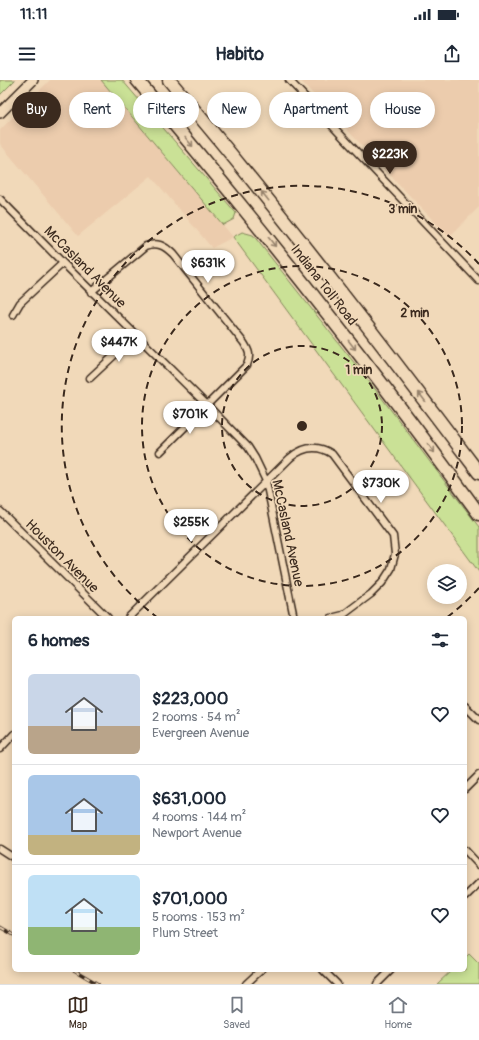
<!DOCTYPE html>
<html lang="en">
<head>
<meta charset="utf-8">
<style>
	:root { --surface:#fff; --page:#f6f6f7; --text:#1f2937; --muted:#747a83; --line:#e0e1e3; --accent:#3b2a1e }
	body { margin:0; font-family:Pangolin,sans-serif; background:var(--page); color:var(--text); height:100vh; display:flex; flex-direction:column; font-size:15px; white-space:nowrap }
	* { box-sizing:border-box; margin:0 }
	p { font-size:13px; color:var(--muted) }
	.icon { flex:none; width:22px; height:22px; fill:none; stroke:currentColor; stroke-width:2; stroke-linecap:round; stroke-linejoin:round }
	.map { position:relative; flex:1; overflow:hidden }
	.side { position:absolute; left:12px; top:536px; width:455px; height:356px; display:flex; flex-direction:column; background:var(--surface); border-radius:6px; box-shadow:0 2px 10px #0003 }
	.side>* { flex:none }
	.banner { position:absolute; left:12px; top:12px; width:455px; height:36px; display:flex; gap:8px }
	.tools { position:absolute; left:427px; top:484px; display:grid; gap:8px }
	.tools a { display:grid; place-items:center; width:40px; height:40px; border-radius:50%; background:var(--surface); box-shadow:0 2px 10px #0003; font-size:20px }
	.price { position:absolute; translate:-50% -34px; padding:0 9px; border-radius:14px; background:#fff; color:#222; font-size:13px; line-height:26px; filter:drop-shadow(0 1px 2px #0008) }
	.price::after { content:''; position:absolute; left:50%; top:24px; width:12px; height:9px; margin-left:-6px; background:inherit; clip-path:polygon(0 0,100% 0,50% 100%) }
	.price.on { background:var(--accent); color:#fff }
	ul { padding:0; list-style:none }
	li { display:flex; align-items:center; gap:12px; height:100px; padding:0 16px }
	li+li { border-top:1px solid var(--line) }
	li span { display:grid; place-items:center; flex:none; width:112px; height:80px; border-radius:6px; color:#555 }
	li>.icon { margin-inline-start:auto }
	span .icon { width:48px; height:48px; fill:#fffc; stroke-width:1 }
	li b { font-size:17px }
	h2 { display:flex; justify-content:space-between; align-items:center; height:48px; padding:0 16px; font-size:17px }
	.chip { padding:0 14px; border-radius:18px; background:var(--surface); box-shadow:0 2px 10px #0003; font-size:14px; line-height:36px }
	.chip.on { background:var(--accent); color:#fff }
	.status { display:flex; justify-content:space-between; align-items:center; height:28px; padding:0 20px; background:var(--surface); direction:ltr }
	.status svg { height:11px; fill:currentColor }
	header { display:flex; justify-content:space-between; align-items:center; height:52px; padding:0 16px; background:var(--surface); font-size:18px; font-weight:700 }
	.tabs { display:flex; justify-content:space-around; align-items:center; height:56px; border-top:1px solid var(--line); background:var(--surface); font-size:11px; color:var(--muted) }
	.tabs a { display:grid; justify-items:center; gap:2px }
	.tabs .on { color:var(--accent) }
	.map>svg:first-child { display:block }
	.built { fill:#ecccad }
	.green { fill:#cae196; stroke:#82865a }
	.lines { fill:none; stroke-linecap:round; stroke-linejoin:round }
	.minor-casing { stroke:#3b2a1e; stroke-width:9 }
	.secondary-casing { stroke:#3b2a1e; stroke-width:12 }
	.motorway-casing { stroke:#3b2a1e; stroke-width:15 }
	.minor { stroke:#f1d9b9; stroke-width:6 }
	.secondary { stroke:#f1d9b9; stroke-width:9 }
	.motorway { stroke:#f1d9b9; stroke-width:12 }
	.rail-casing { stroke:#3b2a1e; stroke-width:3.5 }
	.rail { stroke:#f1d9b9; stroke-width:2; stroke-dasharray:6; stroke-linecap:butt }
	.oneway { stroke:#96826c }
	.ring { fill:none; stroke:#3b2a1e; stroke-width:2; stroke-dasharray:7 5 }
	.labels { text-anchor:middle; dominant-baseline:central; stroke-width:3.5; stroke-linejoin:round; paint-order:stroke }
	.street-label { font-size:14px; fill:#3b2a1e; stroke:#f1d9b9 }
	.centre { fill:#3b2a1e; stroke:#f1d9b9; stroke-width:2 }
	.ring-label { font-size:12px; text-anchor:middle; font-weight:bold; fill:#3b2a1e; stroke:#f1d9b9; stroke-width:3.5; stroke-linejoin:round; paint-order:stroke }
</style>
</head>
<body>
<div class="status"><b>11:11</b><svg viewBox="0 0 49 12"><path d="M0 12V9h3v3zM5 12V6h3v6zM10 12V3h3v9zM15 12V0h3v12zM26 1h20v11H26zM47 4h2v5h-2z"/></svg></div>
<header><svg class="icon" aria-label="menu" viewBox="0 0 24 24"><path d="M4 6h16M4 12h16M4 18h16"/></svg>Habito<svg class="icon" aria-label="share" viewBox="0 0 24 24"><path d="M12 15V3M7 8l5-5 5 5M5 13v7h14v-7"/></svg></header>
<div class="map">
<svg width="479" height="904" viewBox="0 0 479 904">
	<rect width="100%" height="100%" fill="#f1d9b9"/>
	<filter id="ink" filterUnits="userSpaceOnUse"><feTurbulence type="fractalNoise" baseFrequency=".025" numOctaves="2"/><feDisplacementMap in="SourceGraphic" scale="8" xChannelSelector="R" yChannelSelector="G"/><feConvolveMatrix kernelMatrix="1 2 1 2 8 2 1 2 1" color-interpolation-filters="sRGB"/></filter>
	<g filter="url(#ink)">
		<path class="built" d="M50,0H101L233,157L212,168L151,96L78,156L0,64V50Z
			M300,0H479V127L449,157Z"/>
		<path class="green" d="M0,0H15L0,15Z
			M101,0H122L236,133L234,139L223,145Z
			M242,152L253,155L375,309L479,447V492L233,157Z
			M469,874L479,884V904H437L452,890H465V878Z"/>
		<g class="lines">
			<g class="minor-casing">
				<path id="minor" d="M289,0L479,201
					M0,119L63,183L207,325L248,367L255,378L266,401L294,538
					M91,212L146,166C157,162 164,165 173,174L244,263C249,271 251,275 247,285L160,372
					M13,235L20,223L63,183
					M90,298L136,255
					M0,431L108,538
					M128,538L290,378C303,367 317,364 332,374L393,456L395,474L391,489L382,503L371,514L343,535L331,538
					M465,626L479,640
					M0,669L14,654
					M465,709L479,695
					M0,769L14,778
					M465,770L479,785
					M465,817L479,803
					M323,890L337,904
					M246,904L261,890
					M377,904L391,890"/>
			</g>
			<g class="secondary-casing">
				<path id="secondary" d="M0,33L33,0"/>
			</g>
			<g class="motorway-casing">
				<path id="motorway" d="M137,0C256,141 371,285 479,434
					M169,0C277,127 379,260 479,393"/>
			</g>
			<use href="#minor" class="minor"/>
			<use href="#secondary" class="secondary"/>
			<use href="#motorway" class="motorway"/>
			<g class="rail-casing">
				<path id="rail" d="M0,847L14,855
					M74,890L98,904"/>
			</g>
			<use href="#rail" class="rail"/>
		</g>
		<defs><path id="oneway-shaft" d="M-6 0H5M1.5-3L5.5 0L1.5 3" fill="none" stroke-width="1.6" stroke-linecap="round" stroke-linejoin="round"/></defs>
		<g class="oneway">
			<use href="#oneway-shaft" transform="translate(189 62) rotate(50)"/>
			<use href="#oneway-shaft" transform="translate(265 116) rotate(-129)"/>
			<use href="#oneway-shaft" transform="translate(272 162) rotate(52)"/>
			<use href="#oneway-shaft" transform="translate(352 265) rotate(52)"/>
			<use href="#oneway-shaft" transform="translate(422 317) rotate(-127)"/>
			<use href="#oneway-shaft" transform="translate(431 368) rotate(53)"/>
		</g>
	</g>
	<g class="ring">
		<circle cx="302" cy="346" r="80"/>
		<circle cx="302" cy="346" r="160"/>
		<path d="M479 508A240 240 0 0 1 446 538M158 538A240 240 0 1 1 479 184"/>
	</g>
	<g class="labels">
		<g class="street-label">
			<text transform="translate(85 187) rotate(45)">McCasland Avenue</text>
			<text transform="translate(324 205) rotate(52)">Indiana Toll Road</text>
			<text transform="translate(288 453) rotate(78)">McCasland Avenue</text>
			<text transform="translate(62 476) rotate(45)">Houston Avenue</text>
		</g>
	</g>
	<circle cx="302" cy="346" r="6" class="centre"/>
	<g class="ring-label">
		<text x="403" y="133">3 min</text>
		<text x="415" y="237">2 min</text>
		<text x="359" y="294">1 min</text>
	</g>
</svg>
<div class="tools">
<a><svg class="icon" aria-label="layers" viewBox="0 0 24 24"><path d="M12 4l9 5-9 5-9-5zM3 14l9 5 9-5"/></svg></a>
</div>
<b class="price on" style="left:390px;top:95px">$223K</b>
<b class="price" style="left:208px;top:204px">$631K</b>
<b class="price" style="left:119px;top:283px">$447K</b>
<b class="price" style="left:190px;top:355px">$701K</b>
<b class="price" style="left:381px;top:424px">$730K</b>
<b class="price" style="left:191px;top:463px">$255K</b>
<div class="banner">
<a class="chip on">Buy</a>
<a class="chip">Rent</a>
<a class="chip">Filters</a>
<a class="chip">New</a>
<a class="chip">Apartment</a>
<a class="chip">House</a>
</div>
<section class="side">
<h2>6 homes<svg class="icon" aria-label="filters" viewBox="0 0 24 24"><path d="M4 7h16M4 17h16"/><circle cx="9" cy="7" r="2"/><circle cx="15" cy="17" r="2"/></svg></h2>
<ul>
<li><span style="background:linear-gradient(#c9d6e8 65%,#b9a48a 0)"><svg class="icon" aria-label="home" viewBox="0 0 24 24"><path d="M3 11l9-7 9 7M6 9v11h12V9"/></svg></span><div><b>$223,000</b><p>2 rooms · 54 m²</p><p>Evergreen Avenue</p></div><svg class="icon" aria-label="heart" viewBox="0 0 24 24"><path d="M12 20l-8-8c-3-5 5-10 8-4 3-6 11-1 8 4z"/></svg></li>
<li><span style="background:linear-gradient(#a9c7e8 75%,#c2b280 0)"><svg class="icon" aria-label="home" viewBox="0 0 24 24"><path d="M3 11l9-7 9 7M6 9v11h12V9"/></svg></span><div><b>$631,000</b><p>4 rooms · 144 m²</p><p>Newport Avenue</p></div><svg class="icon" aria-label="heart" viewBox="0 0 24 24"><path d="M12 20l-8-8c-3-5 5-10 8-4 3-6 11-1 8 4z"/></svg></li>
<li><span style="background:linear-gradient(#bfe0f5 65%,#8fb573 0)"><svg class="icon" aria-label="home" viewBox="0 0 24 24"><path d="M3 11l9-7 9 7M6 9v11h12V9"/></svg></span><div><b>$701,000</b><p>5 rooms · 153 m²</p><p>Plum Street</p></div><svg class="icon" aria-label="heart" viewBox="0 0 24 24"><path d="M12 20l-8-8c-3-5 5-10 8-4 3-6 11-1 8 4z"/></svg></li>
</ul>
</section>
</div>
<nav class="tabs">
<a class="on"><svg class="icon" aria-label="map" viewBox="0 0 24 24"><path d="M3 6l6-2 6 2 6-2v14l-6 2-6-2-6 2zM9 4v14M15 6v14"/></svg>Map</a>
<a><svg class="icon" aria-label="saved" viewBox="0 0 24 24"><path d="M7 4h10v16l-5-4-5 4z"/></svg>Saved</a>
<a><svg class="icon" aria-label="home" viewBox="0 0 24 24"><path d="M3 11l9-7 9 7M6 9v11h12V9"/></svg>Home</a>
</nav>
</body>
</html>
